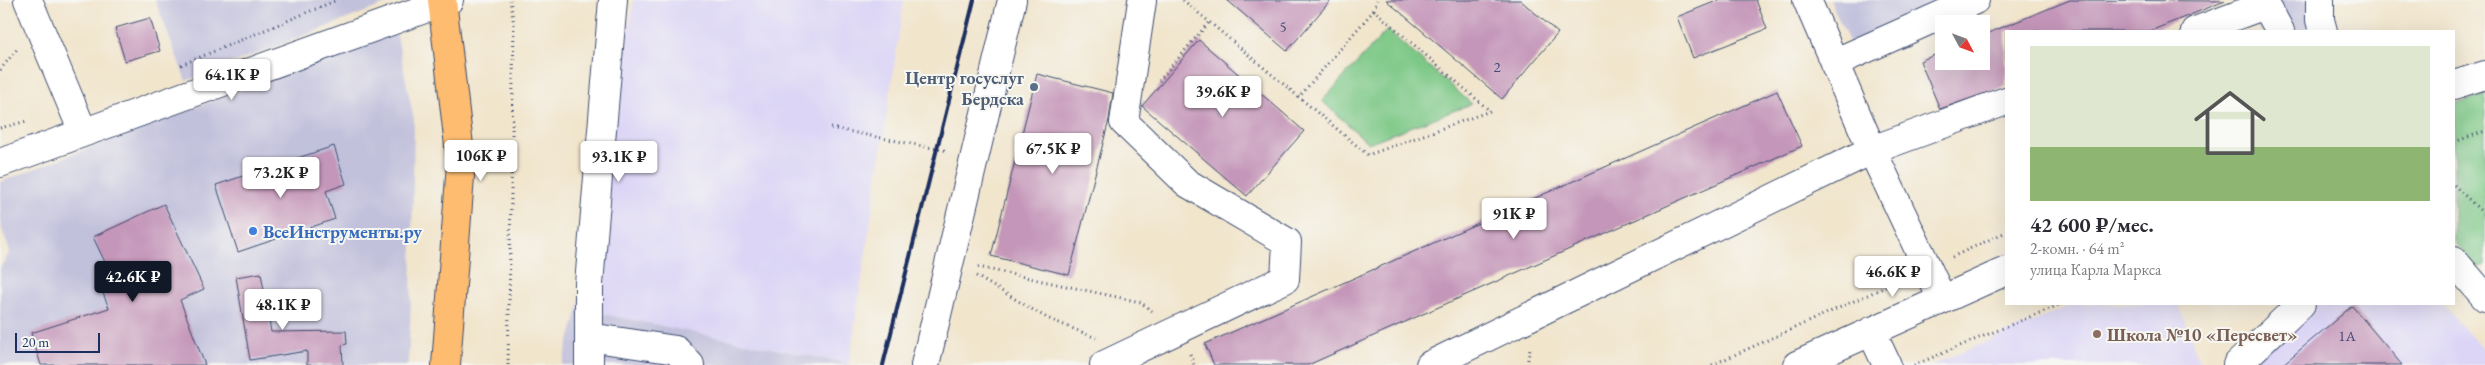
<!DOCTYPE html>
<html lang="ru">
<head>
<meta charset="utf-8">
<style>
	:root { --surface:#fff; --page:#f7f7f7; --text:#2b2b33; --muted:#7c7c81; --accent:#111827 }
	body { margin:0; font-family:"EB Garamond",serif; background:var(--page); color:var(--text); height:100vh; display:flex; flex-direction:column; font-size:19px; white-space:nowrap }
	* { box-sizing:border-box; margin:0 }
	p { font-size:16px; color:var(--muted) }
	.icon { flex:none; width:28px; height:28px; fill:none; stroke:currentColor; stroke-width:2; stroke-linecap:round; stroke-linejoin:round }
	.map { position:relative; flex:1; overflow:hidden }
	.sheet { position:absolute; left:2005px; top:30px; width:450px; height:275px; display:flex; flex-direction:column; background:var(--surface); border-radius:0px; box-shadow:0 5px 20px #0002 }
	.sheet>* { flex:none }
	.needle { width:32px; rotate:131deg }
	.tools { position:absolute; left:1935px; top:15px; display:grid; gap:10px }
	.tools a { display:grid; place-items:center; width:55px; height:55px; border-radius:0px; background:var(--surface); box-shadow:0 5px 20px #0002; font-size:25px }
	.scale { position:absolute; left:15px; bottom:12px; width:85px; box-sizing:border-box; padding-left:5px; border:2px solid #1b2f5e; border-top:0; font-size:14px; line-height:18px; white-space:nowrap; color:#1b2f5e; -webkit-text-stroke:4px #f6f6f2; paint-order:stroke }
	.price { position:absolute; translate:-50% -42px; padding:0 11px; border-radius:5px; background:#fff; color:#222; font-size:16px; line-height:32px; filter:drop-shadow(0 1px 2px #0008) }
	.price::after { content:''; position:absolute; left:50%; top:30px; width:15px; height:11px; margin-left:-8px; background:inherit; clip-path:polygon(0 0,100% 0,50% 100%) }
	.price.current { background:var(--accent); color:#fff }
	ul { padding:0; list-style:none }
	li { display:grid; align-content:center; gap:10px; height:265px; padding:0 25px }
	li span { display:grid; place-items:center; height:155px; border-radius:0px; color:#555 }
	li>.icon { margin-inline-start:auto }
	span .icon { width:90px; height:90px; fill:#fffc; stroke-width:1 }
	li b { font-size:21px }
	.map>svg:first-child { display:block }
	.built { fill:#dcd5f6 }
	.industrial { fill:#c2c1dc }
	.green { fill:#7dc886; stroke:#4c7c72 }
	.building { fill:#c496b9 }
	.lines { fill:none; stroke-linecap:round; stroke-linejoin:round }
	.minor-casing { stroke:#3b4a6e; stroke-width:30 }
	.major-casing { stroke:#3b4a6e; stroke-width:30 }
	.path { stroke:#3b4a6e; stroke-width:3; stroke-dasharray:1 4; stroke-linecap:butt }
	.minor { stroke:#fff; stroke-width:28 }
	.major { stroke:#fdbc70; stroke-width:28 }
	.rail { stroke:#1b2f5e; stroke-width:4 }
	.service-dot { fill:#5c6f8a; stroke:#f6f6f2; stroke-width:2 }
	.shop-dot { fill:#3f7fe0; stroke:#f6f6f2; stroke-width:2 }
	.education-dot { fill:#8d6e63; stroke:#f6f6f2; stroke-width:2 }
	.labels { text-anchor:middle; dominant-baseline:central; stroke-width:4; stroke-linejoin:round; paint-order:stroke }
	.number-label { font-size:15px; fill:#454975 }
	.service-label { font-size:18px; font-weight:bold; fill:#4e5e75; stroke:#f6f6f2; text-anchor:end }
	.shop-label { font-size:18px; font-weight:bold; fill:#366cbe; stroke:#f6f6f2; text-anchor:start }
	.education-label { font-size:18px; font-weight:bold; fill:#785e54; stroke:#f6f6f2; text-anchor:start }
</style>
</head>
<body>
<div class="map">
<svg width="2485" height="365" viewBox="0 0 2485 365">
	<rect width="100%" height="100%" fill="#f6f6f2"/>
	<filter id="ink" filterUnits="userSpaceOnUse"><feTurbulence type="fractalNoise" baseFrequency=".02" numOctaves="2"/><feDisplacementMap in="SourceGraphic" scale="10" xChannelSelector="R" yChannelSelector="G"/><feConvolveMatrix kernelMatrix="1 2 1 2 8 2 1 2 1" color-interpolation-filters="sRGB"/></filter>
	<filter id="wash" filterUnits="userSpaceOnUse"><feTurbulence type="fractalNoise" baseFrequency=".0096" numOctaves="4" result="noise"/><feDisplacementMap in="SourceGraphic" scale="20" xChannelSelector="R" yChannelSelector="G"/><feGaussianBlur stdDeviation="1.12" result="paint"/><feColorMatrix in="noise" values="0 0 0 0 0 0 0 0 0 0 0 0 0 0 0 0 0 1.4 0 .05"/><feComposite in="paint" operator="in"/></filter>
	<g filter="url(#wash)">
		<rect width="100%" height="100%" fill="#f1e5cc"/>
		<path class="built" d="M634,0H904L849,364L578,309Z
			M2075,304H2178L2201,365H1932Z
			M2312,304H2442L2485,352V365H2239Z"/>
		<path class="industrial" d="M155,0H396L186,81Z
			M1830,0H1948L1850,44Z
			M2246,0H2308L2320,31H2261Z
			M396,31L414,120L411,304L408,365H0V268L10,252L0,224V182Z
			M578,309L849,364V365H562Z"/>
		<path class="green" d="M1387,30L1472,104L1368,143L1322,101Z
			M2485,95V265L2476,268L2454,242V105Z"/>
		<g id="blocks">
			<path class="building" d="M1227,0H1331L1287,51Z
				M1386,0H1520L1558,33L1502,99Z
				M1719,0H1756L1767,29L1693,58L1677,17Z
				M2070,0L2225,1L2150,31H2006V86L1940,109L1920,61L1944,51V61H1981V36Z
				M150,18L160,51L125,61L115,28Z
				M1199,40L1304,131L1247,196L1142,106Z
				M1037,74L1113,93L1109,120L1069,275L991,256Z
				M1777,91L1802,146L1308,365H1214L1205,344Z
				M334,146L346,184L326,191L335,219L238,252L216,185Z
				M164,204L204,289L180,300L205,365H41L31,333L109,308L100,286L114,281L93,237Z
				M261,273L271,332L346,331L347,344L342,345L343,365H307V351L250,360L236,277Z
				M2352,306L2402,365H2282Z"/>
		</g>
	</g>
	<g filter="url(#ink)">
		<use href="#blocks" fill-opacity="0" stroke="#3b4a6e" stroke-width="1"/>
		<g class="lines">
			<g class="minor-casing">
				<path id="minor" d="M28,0L83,132
					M1807,0L1872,150L1942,299
					M2263,0L2280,31
					M2320,0V20L2323,31
					M2195,31L2265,5
					M1834,63L1975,0
					M2454,85L2485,75
					M0,163L449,0
					M2454,261L2485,297
					M1871,331L1887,365
					M589,337L676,350L690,365
					M589,365V284L613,0
					M925,365L1012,0
					M1104,365L1285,279L1287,242L1187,183L1124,122L1142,1
					M1430,365L1872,150L2006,101
					M1797,365L2006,271
					M2237,365L2301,304"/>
			</g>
			<g class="major-casing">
				<path id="major" d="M442,0L461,163L446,365"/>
			</g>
			<path class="path" d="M1183,0L1368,155L1490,111L1374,10L1299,97
				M1374,10L1377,0
				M181,65L337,0
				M0,70L18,48
				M1159,81L1209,22
				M0,128L27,121
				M831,128L948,151
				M2454,142L2485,131
				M2454,185L2485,215
				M1952,257L2006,232
				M978,267L1140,302L1152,311
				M976,276L1047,318L1096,338
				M1190,354L1194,365
				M508,365L514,25L510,0
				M1527,365L1530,348
				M1712,365L1903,279
				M1914,365L2061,304"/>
			<use href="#minor" class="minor"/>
			<use href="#major" class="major"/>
			<path class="rail" d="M883,365L974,0"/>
		</g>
	</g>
	<circle class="service-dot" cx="1034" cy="87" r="5"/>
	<circle class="shop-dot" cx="253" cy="231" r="5"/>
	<circle class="education-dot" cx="2097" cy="334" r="5"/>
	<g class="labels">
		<g class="number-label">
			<text x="1283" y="26">5</text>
			<text x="1497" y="66">2</text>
			<text x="2347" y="335">1А</text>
		</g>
		<g class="service-label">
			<text x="1024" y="77">Центр госуслуг<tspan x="1024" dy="21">Бердска</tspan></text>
		</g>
		<g class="shop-label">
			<text x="263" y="231">ВсеИнструменты.ру</text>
		</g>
		<g class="education-label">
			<text x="2107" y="334">Школа №10 «Пересвет»</text>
		</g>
	</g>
</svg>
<div class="tools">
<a><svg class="needle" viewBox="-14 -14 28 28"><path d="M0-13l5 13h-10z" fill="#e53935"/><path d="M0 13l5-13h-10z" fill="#7c7c81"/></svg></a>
</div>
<div class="scale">20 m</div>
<b class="price" style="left:232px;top:101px">64.1K ₽</b>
<b class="price" style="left:1223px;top:118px">39.6K ₽</b>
<b class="price" style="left:1053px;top:175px">67.5K ₽</b>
<b class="price" style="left:481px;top:182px">106K ₽</b>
<b class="price" style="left:619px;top:183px">93.1K ₽</b>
<b class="price" style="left:281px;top:199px">73.2K ₽</b>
<b class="price" style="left:1514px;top:240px">91K ₽</b>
<b class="price" style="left:1893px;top:298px">46.6K ₽</b>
<b class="price current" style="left:133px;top:303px">42.6K ₽</b>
<b class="price" style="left:283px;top:331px">48.1K ₽</b>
<section class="sheet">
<ul>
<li><span style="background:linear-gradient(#dfe7d0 65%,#8fb573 0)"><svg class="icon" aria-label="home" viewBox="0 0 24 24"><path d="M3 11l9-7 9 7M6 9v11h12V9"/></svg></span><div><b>42 600 ₽/мес.</b><p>2-комн. · 64 m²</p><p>улица Карла Маркса</p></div></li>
</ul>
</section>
</div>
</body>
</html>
